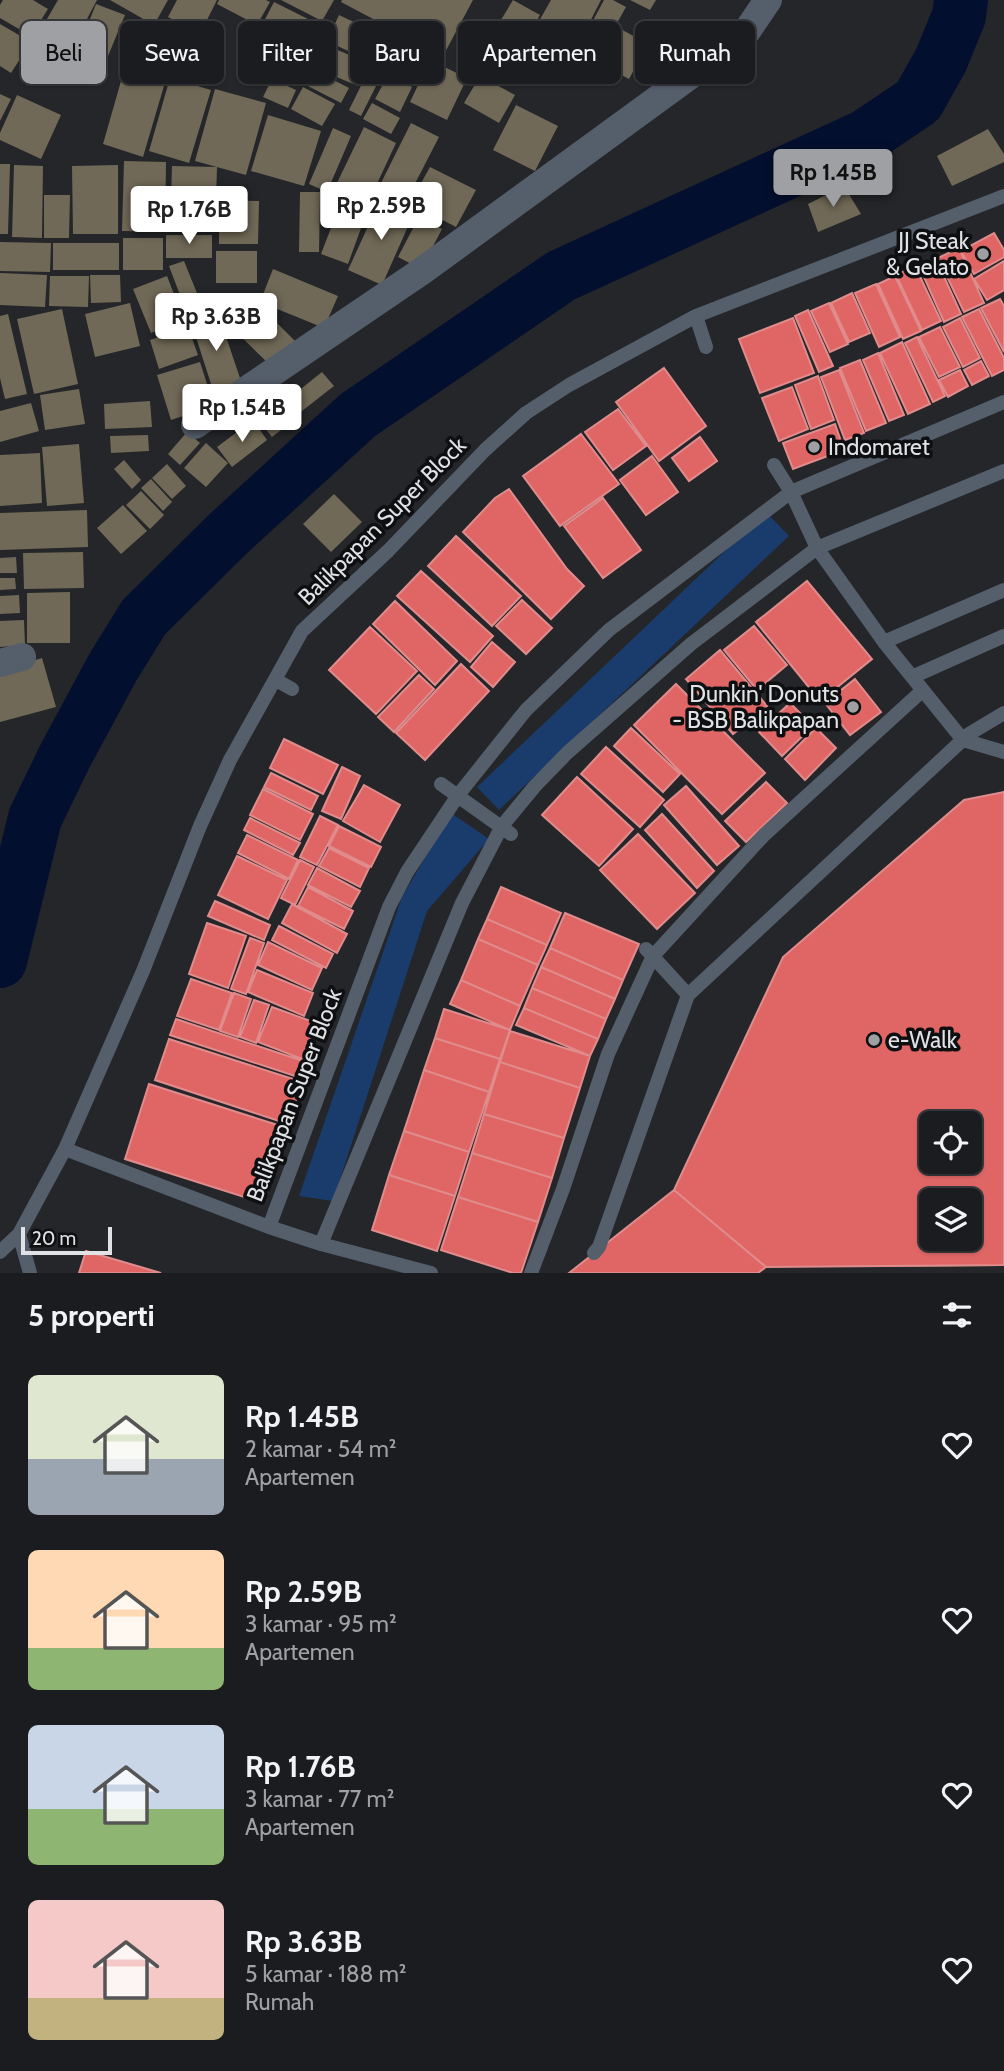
<!DOCTYPE html>
<html lang="id">
<head>
<meta charset="utf-8">
<style>
	:root { --surface:#1b1c1f; --page:#28292c; --text:#f1f3f6; --muted:#a0a1a4; --line:#393a3d; --accent:#9ea0a3 }
	body { margin:0; font-family:Cabin,sans-serif; background:var(--page); color:var(--text); height:100vh; display:flex; flex-direction:column; font-size:26px; white-space:nowrap }
	* { box-sizing:border-box; margin:0 }
	p { font-size:23px; color:var(--muted) }
	.icon { flex:none; width:38px; height:38px; fill:none; stroke:currentColor; stroke-width:2; stroke-linecap:round; stroke-linejoin:round }
	.map { position:relative; height:1273px; overflow:hidden }
	.drawer { display:flex; flex-direction:column; background:var(--surface); flex:1 }
	.drawer>* { flex:none }
	.guide { position:absolute; left:21px; top:21px; width:962px; height:63px; display:flex; gap:14px }
	.controls { position:absolute; left:919px; top:1111px; display:grid; gap:14px }
	.controls a { display:grid; place-items:center; width:63px; height:63px; border-radius:10px; background:var(--surface); box-shadow:0 2px 5px #0004,0 0 0 2px var(--line); font-size:35px }
	.scale { position:absolute; left:21px; bottom:18px; width:91px; box-sizing:border-box; padding-left:7px; border:4px solid #e0e2e5; border-top:0; font-size:19px; line-height:24px; white-space:nowrap; color:#e0e2e5; -webkit-text-stroke:5px #0e0f11; paint-order:stroke }
	.price { position:absolute; translate:-50% -60px; padding:0 16px; border-radius:7px; background:#fff; color:#222; font-size:23px; line-height:46px; filter:drop-shadow(0 2px 4px #0008) }
	.price::after { content:''; position:absolute; left:50%; top:42px; width:21px; height:16px; margin-left:-10px; background:inherit; clip-path:polygon(0 0,100% 0,50% 100%) }
	.price.on { background:var(--accent); color:#111 }
	ul { padding:0; list-style:none }
	li { display:flex; align-items:center; gap:21px; height:175px; padding:0 28px }
	li span { display:grid; place-items:center; flex:none; width:196px; height:140px; border-radius:10px; color:#555 }
	li>.icon { margin-inline-start:auto }
	span .icon { width:84px; height:84px; fill:#fffc; stroke-width:1 }
	li b { font-size:30px }
	h2 { display:flex; justify-content:space-between; align-items:center; height:84px; padding:0 28px; font-size:30px }
	.tag { padding:0 24px; border-radius:10px; background:var(--surface); box-shadow:0 2px 5px #0004,0 0 0 2px var(--line); font-size:24px; line-height:63px }
	.tag.on { background:var(--accent); color:#111 }
	.map>svg:first-child { display:block }
	.green { fill:#1a3c6c }
	.homes { fill:#ffd966; stroke:#f6dc8c; stroke-width:2; fill-rule:evenodd }
	.shops { fill:#e06666; stroke:#e08b8c; stroke-width:2; fill-rule:evenodd }
	.lines { fill:none; stroke-linecap:round; stroke-linejoin:round }
	.river { stroke:#030f2f; stroke-width:54 }
	.building { fill:#716957 }
	.lane { stroke:#555e6b; stroke-width:14 }
	.street { stroke:#555e6b; stroke-width:28 }
	.poi-dot { fill:#9ea0a3; stroke:#0e0f11; stroke-width:2.5 }
	.labels { text-anchor:middle; dominant-baseline:central; stroke-width:7; stroke-linejoin:round; paint-order:stroke }
	.poi-label { font-size:23px; fill:#e0e2e5; stroke:#0e0f11; text-anchor:end }
	.street-label { font-size:23px; fill:#e0e2e5; stroke:#0e0f11 }
</style>
</head>
<body>
<div class="map">
<svg width="1004" height="1273" viewBox="0 0 1004 1273">
	<rect width="100%" height="100%" fill="#242629"/>
	<path class="green" d="M766,512L789,536L499,810L477,787Z
		M451,813L489,839L427,911L333,1201L299,1196L402,897Z"/>
	<path class="homes" d="M1004,792V843L979,810Z
		M1004,1104V1265L790,1266L798,1183L797,1139ZM931,1124H970V1162H931ZM931,1200H970V1239H931Z"/>
	<path class="shops" d="M994,233L1004,250V257L974,274L961,251Z
		M959,248L984,303L964,312L938,258Z
		M936,259L961,314L944,322L919,266Z
		M1004,261V290L987,300L974,279Z
		M915,266L941,321L922,330L896,275Z
		M895,276L921,331L903,339L878,284Z
		M876,284L900,337L879,347L855,293Z
		M852,293L870,333L849,342L831,303Z
		M1000,299L1004,306V352L981,308Z
		M829,303L848,344L830,352L811,311Z
		M979,309L1004,358V370L992,376L962,317Z
		M808,310L833,366L819,372L795,316Z
		M793,318L814,373L760,393L739,339Z
		M960,318L980,358L963,367L943,327Z
		M940,327L960,367L939,377L919,337Z
		M917,337L945,396L933,402L905,343Z
		M902,342L930,404L908,414L880,353Z
		M878,353L904,415L889,421L863,360Z
		M860,360L886,423L866,431L840,368Z
		M981,361L989,376L972,385L964,370Z
		M664,368L706,426L659,461L616,402Z
		M839,370L864,433L845,440L821,377Z
		M960,370L968,386L948,397L939,380Z
		M818,376L834,420L811,429L795,385Z
		M792,387L808,429L779,441L762,398Z
		M618,409L646,446L613,470L585,432Z
		M835,424L844,450L793,469L783,443Z
		M581,434L619,484L560,526L523,476Z
		M700,437L717,461L689,481L672,458Z
		M652,456L678,492L646,515L620,480Z
		M509,489L567,569L584,586L551,619L463,532L495,498Z
		M603,498L641,550L603,578L564,526Z
		M456,536L521,596L492,626L428,566Z
		M421,571L493,636L470,662L397,596Z
		M807,581L872,659L820,701L756,622Z
		M522,600L552,628L526,654L496,626Z
		M395,601L457,661L435,685L373,624Z
		M754,626L787,665L757,690L724,650Z
		M370,627L417,671L376,714L329,670Z
		M492,642L515,662L493,687L471,667Z
		M720,650L767,706L733,734L686,679Z
		M461,664L489,691L425,760L396,733Z
		M419,675L434,689L394,732L378,717Z
		M855,679L881,712L850,735L825,703Z
		M676,684L765,773L722,814L634,725Z
		M790,703L813,726L782,756L759,732Z
		M631,728L680,774L663,792L614,746Z
		M816,728L836,748L805,780L785,759Z
		M284,739L338,765L323,794L270,768Z
		M606,747L664,800L640,827L581,774Z
		M342,767L360,776L341,819L322,811Z
		M271,773L318,796L311,810L264,787Z
		M577,777L633,829L599,866L542,815Z
		M766,782L787,803L746,842L725,821Z
		M364,785L400,805L380,842L343,821Z
		M686,786L739,846L717,865L664,805Z
		M263,789L313,814L300,840L250,815Z
		M1004,792V1265L766,1267L674,1190L783,957L964,800ZM931,1124H970V1162H931ZM931,1200H970V1239H931Z
		M662,814L714,871L697,888L645,830Z
		M320,816L338,825L317,865L300,857Z
		M250,818L300,843L293,855L244,830Z
		M339,826L381,847L371,867L329,846Z
		M638,834L695,893L657,929L600,870Z
		M247,835L298,860L289,879L238,853Z
		M329,848L369,868L360,887L319,866Z
		M237,856L287,880L268,919L218,895Z
		M300,860L314,867L295,905L281,898Z
		M317,868L360,891L351,907L308,885Z
		M308,887L353,911L344,929L298,906Z
		M501,887L561,913L547,945L487,919Z
		M215,901L270,925L264,940L208,916Z
		M292,904L347,934L337,953L282,923Z
		M565,913L639,944L623,980L550,948Z
		M487,919L547,945L538,965L478,939Z
		M207,923L246,936L228,988L189,974Z
		M279,926L333,954L326,968L272,940Z
		M250,938L264,943L246,994L231,989Z
		M478,939L538,965L520,1006L461,980Z
		M268,942L322,968L312,990L258,965Z
		M550,948L623,980L615,999L541,967Z
		M541,967L615,999L606,1019L532,988Z
		M257,970L313,993L304,1016L248,992Z
		M191,979L232,993L219,1030L177,1016Z
		M461,980L520,1006L510,1030L450,1004Z
		M532,988L606,1019L598,1039L524,1008Z
		M234,993L251,999L238,1037L220,1031Z
		M254,1000L269,1005L256,1043L240,1037Z
		M272,1007L316,1023L302,1059L258,1042Z
		M524,1008L598,1039L590,1056L516,1025Z
		M444,1009L510,1030L500,1059L435,1038Z
		M176,1019L303,1061L298,1077L170,1035Z
		M510,1031L590,1056L580,1088L500,1062Z
		M435,1038L500,1059L489,1092L424,1070Z
		M169,1039L302,1082L288,1124L155,1080Z
		M500,1062L580,1088L564,1138L484,1114Z
		M424,1070L489,1092L469,1152L404,1131Z
		M149,1084L287,1128L263,1203L125,1159Z
		M484,1114L564,1138L552,1178L472,1153Z
		M404,1131L469,1152L455,1196L389,1175Z
		M472,1153L552,1178L538,1222L458,1197Z
		M389,1175L455,1196L437,1251L372,1230Z
		M674,1190L766,1267L758,1273H569Z
		M458,1197L538,1222L521,1273H513L441,1250Z
		M86,1251L161,1273H79Z"/>
	<g class="lines">
		<path class="river" d="M0,961L35,818L65,756L113,667L144,617L229,533L358,415L561,276L866,136L918,101L941,60L959,16L961,0"/>
	</g>
	<path class="building" d="M3,0H33L48,9L31,36L0,18V5Z
		M58,0H97L78,36L47,19Z
		M110,0H168L154,25Z
		M177,0H217L200,34L168,17Z
		M219,0H266L270,2L257,25L217,4Z
		M281,0H334L322,21Z
		M342,0H473L443,56L341,2Z
		M513,0L540,15L525,41L498,25Z
		M551,0H601L579,43L539,21Z
		M604,0H613L626,7L593,66L574,56Z
		M630,0H656L650,10Z
		M274,2L320,25L306,52L260,29Z
		M96,4L125,15L108,56L80,44Z
		M339,15L377,33L365,59L327,41Z
		M134,21L181,39L173,60L126,43Z
		M0,24L31,42L11,73L0,66Z
		M617,27L648,44L629,79L598,63Z
		M45,28L76,46L54,82L24,65Z
		M254,37L307,64L297,84L244,58Z
		M385,37L397,44L361,116L349,110Z
		M184,40L224,47L219,81L178,74Z
		M326,45L368,63L358,86L315,68Z
		M402,46L425,58L412,82L389,70Z
		M430,60L467,78L447,120L410,102Z
		M125,67L166,79L143,157L103,144Z
		M314,70L349,88L341,103L306,85Z
		M388,75L412,87L400,112L375,99Z
		M480,76L515,95L499,123L464,103Z
		M170,78L211,90L189,163L149,151Z
		M272,79L296,90L288,108L263,97Z
		M303,87L335,104L322,126L291,109Z
		M215,89L266,103L246,175L195,161Z
		M0,94L11,99L0,121Z
		M17,95L61,115L41,159L0,140V133Z
		M372,103L400,118L391,134L363,119Z
		M516,105L558,126L535,171L493,150Z
		M268,115L321,131L304,186L251,171Z
		M411,123L439,137L406,201L379,187Z
		M364,127L396,143L368,203L335,187Z
		M333,128L351,136L327,192L309,184Z
		M988,129L1004,154V162L952,186L937,156Z
		M124,161L166,162L165,232L122,231Z
		M0,164H10L8,234H0Z
		M14,165L43,166L42,238L12,237Z
		M118,165V234H73L72,166Z
		M172,166L217,167L215,232L170,231Z
		M430,167L476,190L456,227L410,203Z
		M844,186L861,214L818,232L808,204Z
		M300,192H320L319,252H299Z
		M44,195H70L69,238H44Z
		M381,198L414,213L382,285L348,270Z
		M342,199L368,209L348,264L321,254Z
		M219,200L259,201L258,244H219Z
		M419,217L442,229L421,269L398,257Z
		M166,235H212V258H166Z
		M123,238H163V270H123Z
		M0,242L51,243L50,272L0,271Z
		M53,243H119V270H53Z
		M216,251H257V283H216Z
		M184,261L205,313L189,319L169,266Z
		M273,269L338,296L324,328L260,302Z
		M0,273L47,275L45,307L0,305Z
		M90,275H120L121,302L91,303Z
		M50,276H89L88,307L49,306Z
		M167,276L184,320L151,333L133,289Z
		M254,300L296,342L271,366L229,325Z
		M130,303L140,346L95,357L85,314Z
		M62,309L78,384L34,394L17,319Z
		M8,314L27,394L5,399L0,378V316Z
		M219,316L241,381L213,390L192,325Z
		M188,327L198,355L159,369L150,340Z
		M200,362L214,406L171,420L157,375Z
		M322,372L334,386L293,418L282,404Z
		M79,389L85,424L45,430L40,395Z
		M150,401L152,427L105,429L104,404Z
		M31,403L39,431L0,442V411Z
		M275,404L290,423L272,437L257,418Z
		M253,420L267,440L232,467L217,447Z
		M187,432L200,443L180,465L168,454Z
		M148,435L149,451L111,453L110,436Z
		M206,443L228,463L206,487L184,468Z
		M79,444L84,503L47,506L42,447Z
		M40,453L42,503L0,506V455Z
		M124,460L141,480L132,489L114,469Z
		M167,464L186,486L172,499L152,478Z
		M151,479L172,502L163,511L141,488Z
		M141,491L164,515L150,529L126,505Z
		M334,494L362,522L331,552L303,524Z
		M123,505L147,531L121,554L97,528Z
		M87,510L88,547L0,550V513Z
		M83,552L84,588L24,589L23,553Z
		M16,557L17,573H0V558Z
		M0,578H15L16,589L0,590Z
		M70,592V643H27V593Z
		M19,595L20,613L0,614V596Z
		M24,620L25,645L0,647V621Z
		M42,658L56,707L0,722V671Z"/>
	<g class="lines">
		<path class="lane" d="M696,316L706,347
			M774,465L791,492L817,548L884,642L963,740L1004,752
			M884,642L1004,590
			M912,677L1004,636
			M276,680L292,689
			M441,784L511,834
			M646,949L688,995
			M65,1149L269,1227L321,1244L431,1273
			M269,1227L389,907L407,872L459,794L526,710L609,630L791,492L1004,402
			M19,1234L30,1273
			M321,1244L462,903L502,826L535,786L567,753L691,644L817,548L1004,471
			M0,1252L19,1234L65,1149L143,971L200,826L230,760L302,631L388,551L485,450L526,413L569,385L696,316L1004,196
			M594,1253L599,1247L688,995L969,734L1004,713
			M531,1273L563,1189L608,1054L653,956L764,835L923,690"/>
		<path class="street" d="M195,425L422,271L729,47L747,31L768,0
			M0,663L22,657"/>
	</g>
	<g class="poi-dot">
		<circle cx="983" cy="254" r="7"/>
		<circle cx="814" cy="447" r="7"/>
		<circle cx="853" cy="707" r="7"/>
		<circle cx="874" cy="1040" r="7"/>
	</g>
	<g class="labels">
		<g class="poi-label">
			<text x="969" y="241">JJ Steak<tspan x="969" dy="26">&amp; Gelato</tspan></text>
			<text x="828" y="447" text-anchor="start">Indomaret</text>
			<text x="839" y="694">Dunkin' Donuts<tspan x="839" dy="26">- BSB Balikpapan</tspan></text>
			<text x="888" y="1040" text-anchor="start">e-Walk</text>
		</g>
		<g class="street-label">
			<text transform="translate(382 521) rotate(-45)">Balikpapan Super Block</text>
			<text transform="translate(294 1095) rotate(-69)">Balikpapan Super Block</text>
		</g>
	</g>
</svg>
<div class="controls">
<a><svg class="icon" aria-label="locate" viewBox="0 0 24 24"><circle cx="12" cy="12" r="6"/><path d="M12 2v4M12 18v4M2 12h4M18 12h4"/></svg></a>
<a><svg class="icon" aria-label="layers" viewBox="0 0 24 24"><path d="M12 4l9 5-9 5-9-5zM3 14l9 5 9-5"/></svg></a>
</div>
<div class="scale">20 m</div>
<b class="price on" style="left:833px;top:209px">Rp 1.45B</b>
<b class="price" style="left:381px;top:242px">Rp 2.59B</b>
<b class="price" style="left:189px;top:246px">Rp 1.76B</b>
<b class="price" style="left:216px;top:353px">Rp 3.63B</b>
<b class="price" style="left:242px;top:444px">Rp 1.54B</b>
<div class="guide">
<a class="tag on">Beli</a>
<a class="tag">Sewa</a>
<a class="tag">Filter</a>
<a class="tag">Baru</a>
<a class="tag">Apartemen</a>
<a class="tag">Rumah</a>
</div>
</div>
<section class="drawer">
<h2>5 properti<svg class="icon" aria-label="filters" viewBox="0 0 24 24"><path d="M4 7h16M4 17h16"/><circle cx="9" cy="7" r="2"/><circle cx="15" cy="17" r="2"/></svg></h2>
<ul>
<li><span style="background:linear-gradient(#dfe7d0 60%,#9aa5b1 0)"><svg class="icon" aria-label="home" viewBox="0 0 24 24"><path d="M3 11l9-7 9 7M6 9v11h12V9"/></svg></span><div><b>Rp 1.45B</b><p>2 kamar · 54 m²</p><p>Apartemen</p></div><svg class="icon" aria-label="heart" viewBox="0 0 24 24"><path d="M12 20l-8-8c-3-5 5-10 8-4 3-6 11-1 8 4z"/></svg></li>
<li><span style="background:linear-gradient(#ffd9b3 70%,#8fb573 0)"><svg class="icon" aria-label="home" viewBox="0 0 24 24"><path d="M3 11l9-7 9 7M6 9v11h12V9"/></svg></span><div><b>Rp 2.59B</b><p>3 kamar · 95 m²</p><p>Apartemen</p></div><svg class="icon" aria-label="heart" viewBox="0 0 24 24"><path d="M12 20l-8-8c-3-5 5-10 8-4 3-6 11-1 8 4z"/></svg></li>
<li><span style="background:linear-gradient(#c9d6e8 60%,#8fb573 0)"><svg class="icon" aria-label="home" viewBox="0 0 24 24"><path d="M3 11l9-7 9 7M6 9v11h12V9"/></svg></span><div><b>Rp 1.76B</b><p>3 kamar · 77 m²</p><p>Apartemen</p></div><svg class="icon" aria-label="heart" viewBox="0 0 24 24"><path d="M12 20l-8-8c-3-5 5-10 8-4 3-6 11-1 8 4z"/></svg></li>
<li><span style="background:linear-gradient(#f6c9c9 70%,#c2b280 0)"><svg class="icon" aria-label="home" viewBox="0 0 24 24"><path d="M3 11l9-7 9 7M6 9v11h12V9"/></svg></span><div><b>Rp 3.63B</b><p>5 kamar · 188 m²</p><p>Rumah</p></div><svg class="icon" aria-label="heart" viewBox="0 0 24 24"><path d="M12 20l-8-8c-3-5 5-10 8-4 3-6 11-1 8 4z"/></svg></li>
</ul>
</section>
</body>
</html>
